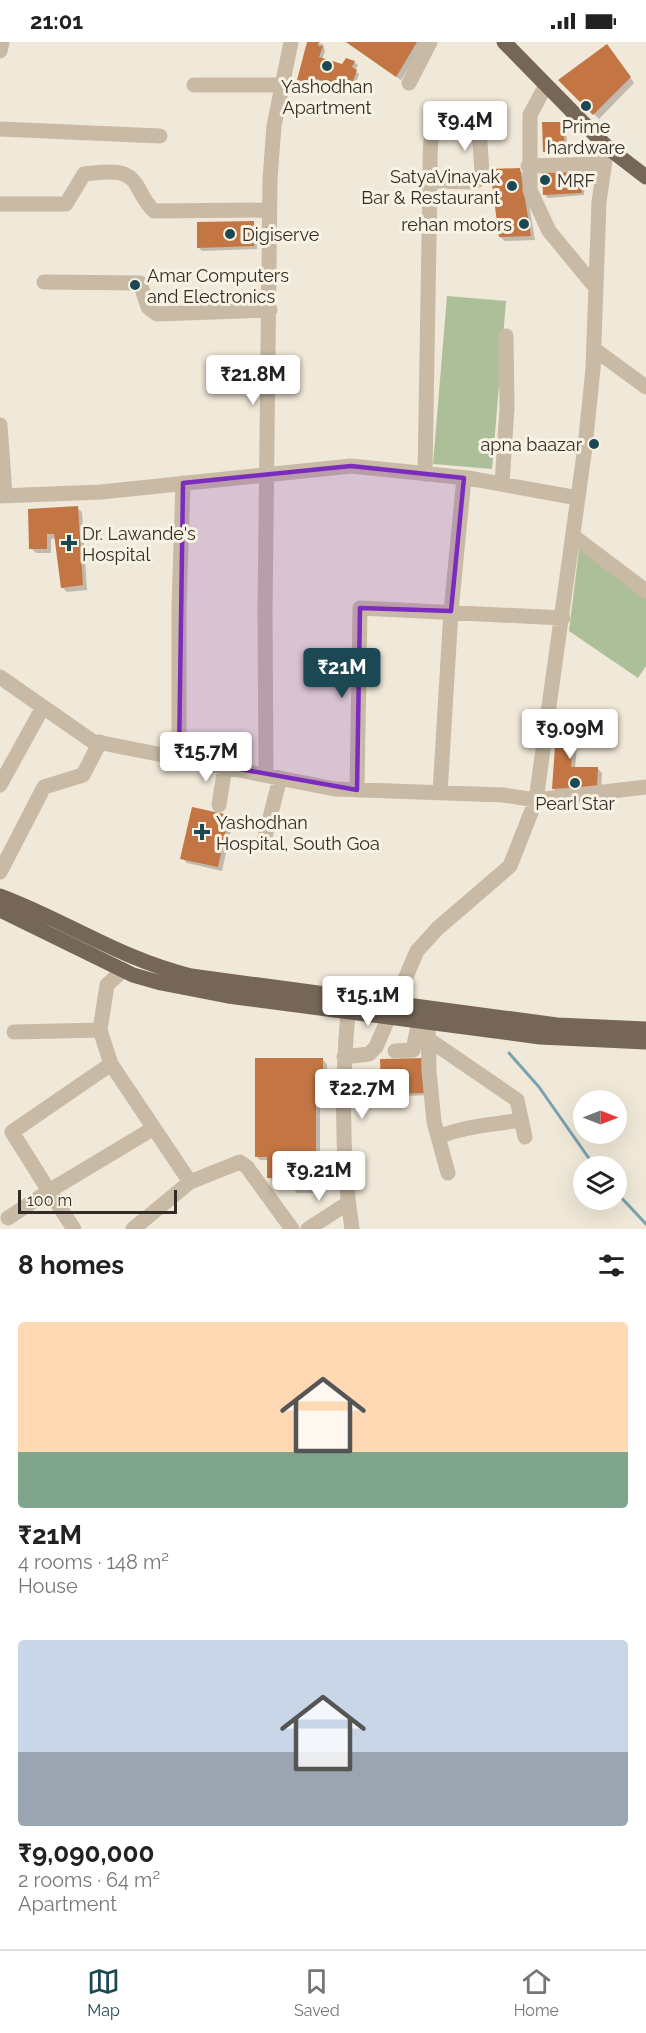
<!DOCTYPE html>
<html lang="en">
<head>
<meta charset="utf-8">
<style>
	:root { --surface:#fff; --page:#f2f2f2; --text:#222; --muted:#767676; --line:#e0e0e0; --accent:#1c4854 }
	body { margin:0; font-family:Raleway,sans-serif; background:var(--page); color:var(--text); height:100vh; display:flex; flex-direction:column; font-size:22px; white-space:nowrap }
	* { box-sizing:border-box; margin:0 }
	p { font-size:20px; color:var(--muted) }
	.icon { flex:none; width:33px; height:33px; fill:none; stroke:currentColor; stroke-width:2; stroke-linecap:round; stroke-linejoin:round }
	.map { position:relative; height:1187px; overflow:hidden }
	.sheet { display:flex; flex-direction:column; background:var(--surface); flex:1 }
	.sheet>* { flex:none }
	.needle { width:39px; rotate:90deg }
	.controls { position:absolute; left:573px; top:1048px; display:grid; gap:12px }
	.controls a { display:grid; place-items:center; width:54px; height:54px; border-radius:50%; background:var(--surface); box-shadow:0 6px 24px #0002; font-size:30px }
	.scale { position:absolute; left:18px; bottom:15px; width:159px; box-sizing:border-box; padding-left:6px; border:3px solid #332c26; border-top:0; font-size:16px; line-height:21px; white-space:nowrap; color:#332c26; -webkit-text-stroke:4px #f8f2e4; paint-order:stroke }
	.price { position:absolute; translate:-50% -51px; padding:0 14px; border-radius:6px; background:#fff; color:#222; font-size:20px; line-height:39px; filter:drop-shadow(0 2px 3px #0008) }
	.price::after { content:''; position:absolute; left:50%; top:36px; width:18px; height:14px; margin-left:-9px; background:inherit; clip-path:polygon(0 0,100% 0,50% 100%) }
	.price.active { background:var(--accent); color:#fff }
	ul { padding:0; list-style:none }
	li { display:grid; align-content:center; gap:12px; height:318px; padding:0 18px }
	li span { display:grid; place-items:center; height:186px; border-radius:6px; color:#555 }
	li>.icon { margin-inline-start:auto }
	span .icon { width:108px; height:108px; fill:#fffc; stroke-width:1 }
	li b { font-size:26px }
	h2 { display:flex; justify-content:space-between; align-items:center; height:72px; padding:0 18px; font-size:26px }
	.status { display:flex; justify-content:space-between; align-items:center; height:42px; padding:0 30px; background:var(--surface); direction:ltr }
	.status svg { height:16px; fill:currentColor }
	.menu { display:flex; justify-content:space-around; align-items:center; height:84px; border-top:2px solid var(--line); background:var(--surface); font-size:16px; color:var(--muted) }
	.menu a { display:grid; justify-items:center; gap:3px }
	.menu .active { color:var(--accent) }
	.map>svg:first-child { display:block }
	.green { fill:#acbf98 }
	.shadow { fill:#0003 }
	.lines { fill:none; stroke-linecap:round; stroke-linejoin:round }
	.stream { stroke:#78a2ad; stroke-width:3 }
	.building { fill:#c37643 }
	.minor { stroke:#c8baa4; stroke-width:15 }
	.major { stroke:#756657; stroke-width:15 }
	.marked { fill:#7b2cbf; fill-opacity:0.2; stroke:#7b2cbf; stroke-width:4.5; stroke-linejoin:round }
	.poi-dot { fill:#1c4854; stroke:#f8f2e4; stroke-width:2 }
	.labels { text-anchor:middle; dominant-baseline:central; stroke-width:6; stroke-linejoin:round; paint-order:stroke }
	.poi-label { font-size:18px; fill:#332c26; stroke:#f8f2e4; text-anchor:start }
</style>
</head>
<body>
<div class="status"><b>21:01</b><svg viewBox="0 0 49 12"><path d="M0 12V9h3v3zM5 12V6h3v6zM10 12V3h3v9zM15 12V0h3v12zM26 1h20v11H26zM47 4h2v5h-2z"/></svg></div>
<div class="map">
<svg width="646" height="1187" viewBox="0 0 646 1187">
	<rect width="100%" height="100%" fill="#f0e8d8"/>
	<path class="green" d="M447,254L506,259L492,427L433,422Z
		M579,507L646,554V624L638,636L569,589Z"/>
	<path class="shadow" d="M308,0L323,2L325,9L322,18L343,24L354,20L358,23L355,29L359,32L354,47L349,45L345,51H338L335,44L317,38L313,44L299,37Z
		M346,0H424L401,38Z
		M611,8L634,41L599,77L561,39Z
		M562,82L566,85L568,113H548L544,109Z
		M520,128L524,133L535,198L505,199L500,195Z
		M581,128L585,131L584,153L548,156L545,153Z
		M253,180L256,184L257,207L202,209L199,206Z
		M77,466L82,470L87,548L67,550L62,545L56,496L51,497V511H36L31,506Z
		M574,678L579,683L575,726H597L602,731L601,749L558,751L553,746Z
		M228,775L233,779L222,829L187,821L182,816Z
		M322,1017L327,1022V1055H320V1151H297L293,1146V1140H274L269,1135V1118H260L257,1115Z
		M423,1018L428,1053L386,1055L383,1051Z"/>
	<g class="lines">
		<path class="stream" d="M509,1011L539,1045L595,1125
			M616,1150L646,1182"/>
	</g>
	<path class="building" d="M307,0H319L318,4H323L319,15L342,22L346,16L355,19L352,25L357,28L351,45L345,43L341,49L334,48V42L313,36L309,41L297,38Z
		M346,0H417L396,35Z
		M607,2L631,35L593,73L558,38Z
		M542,80H563L565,110H543Z
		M520,126L531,194L499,195L490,127Z
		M542,126H582V151L543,153Z
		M254,179V204L197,206V180Z
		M78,464L83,543L61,546L54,492H47V507H29L28,467Z
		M557,676H575L571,725H598L597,744L552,747Z
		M192,765L229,773L218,825L180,817Z
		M255,1016H323V1051H316V1147H291V1136H267V1115H255Z
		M424,1016L425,1051L381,1052L380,1017Z"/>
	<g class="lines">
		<path class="minor" d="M0,9L2,0
			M409,41L430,0
			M194,43H282
			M546,43L530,73V148L549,189L596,246
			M0,87L160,94
			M528,124L604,122
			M0,162H66L84,132C101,131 125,124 136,142C142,152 145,161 154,169L269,168
			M44,240L140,241L148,265L157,272L270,268
			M594,307L646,345
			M0,383L5,453
			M425,432L430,139C431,120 426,83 444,73L474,76L479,85L482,131L480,137L473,140L430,139
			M502,442L507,366L506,294
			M0,454L101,450L351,424L468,436L578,456
			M573,494L646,549
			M0,635L92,699L335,747L503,753L536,758L646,745
			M179,716V566L183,441
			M266,733L265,569L270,137L274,84L291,0
			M0,743L43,665
			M357,748L360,566L563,576
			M440,751L451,569L464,436
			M219,763L225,725
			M264,799L280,736
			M0,830L44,745L83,733L100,700
			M348,970C342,1041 341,1116 352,1187
			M428,980L429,1029L434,1080L448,1131
			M100,988L111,1022
			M14,990L100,988L107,943L123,928
			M428,997L517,1058L525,1095
			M395,1009L413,1008L419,979
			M344,1015L369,1012L376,1005L417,909L438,886L510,824L536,758L585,405L593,327L599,160L607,105
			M154,1086L49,1149L12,1090L111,1022L190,1140L240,1120L247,1125L292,1187
			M439,1095C464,1084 493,1083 520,1078
			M8,1176L49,1149L74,1187
			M133,1187L190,1140
			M308,1187L348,1161"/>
		<path class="major" d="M504,0L607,105L646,135
			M0,854C67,879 118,916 191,934L557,983L646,987
			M0,868L133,933L161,941L228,954L540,995L646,1000"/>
	</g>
	<path class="marked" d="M351,424L464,436L451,569L360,566L357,748L179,716L183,441Z"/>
	<g class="poi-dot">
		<circle cx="327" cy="24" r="6"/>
		<circle cx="586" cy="64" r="6"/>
		<circle cx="545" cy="138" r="6"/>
		<circle cx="512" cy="144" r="6"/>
		<circle cx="524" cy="182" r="6"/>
		<circle cx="230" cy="192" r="6"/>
		<circle cx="135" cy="243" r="6"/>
		<circle cx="594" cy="402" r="6"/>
		<path d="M66 492h6v6h6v6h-6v6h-6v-6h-6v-6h6z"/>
		<circle cx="575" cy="741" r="6"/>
		<path d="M199 781h6v6h6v6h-6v6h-6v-6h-6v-6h6z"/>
	</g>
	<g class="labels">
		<g class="poi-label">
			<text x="327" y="44" text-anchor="middle">Yashodhan<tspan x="327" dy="21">Apartment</tspan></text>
			<text x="586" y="84" text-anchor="middle">Prime<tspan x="586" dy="21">hardware</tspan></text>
			<text x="500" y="134" text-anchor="end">SatyaVinayak<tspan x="500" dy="21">Bar &amp; Restaurant</tspan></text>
			<text x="557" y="138">MRF</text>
			<text x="512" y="182" text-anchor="end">rehan motors</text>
			<text x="242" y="192">Digiserve</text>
			<text x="147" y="233">Amar Computers<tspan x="147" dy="21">and Electronics</tspan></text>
			<text x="582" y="402" text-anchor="end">apna baazar</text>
			<text x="82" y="491">Dr. Lawande's<tspan x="82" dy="21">Hospital</tspan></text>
			<text x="575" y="761" text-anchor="middle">Pearl Star</text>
			<text x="216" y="780">Yashodhan<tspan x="216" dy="21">Hospital, South Goa</tspan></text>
		</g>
	</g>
</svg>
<div class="controls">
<a><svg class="needle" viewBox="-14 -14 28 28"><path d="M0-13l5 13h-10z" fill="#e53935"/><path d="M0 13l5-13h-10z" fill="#767676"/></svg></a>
<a><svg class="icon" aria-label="layers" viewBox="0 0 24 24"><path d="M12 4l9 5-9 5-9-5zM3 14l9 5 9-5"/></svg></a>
</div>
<div class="scale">100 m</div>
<b class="price" style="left:465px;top:110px">₹9.4M</b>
<b class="price" style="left:253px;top:364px">₹21.8M</b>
<b class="price active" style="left:342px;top:657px">₹21M</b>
<b class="price" style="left:570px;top:718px">₹9.09M</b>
<b class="price" style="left:206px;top:741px">₹15.7M</b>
<b class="price" style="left:368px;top:985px">₹15.1M</b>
<b class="price" style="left:362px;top:1078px">₹22.7M</b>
<b class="price" style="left:319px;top:1160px">₹9.21M</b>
</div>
<section class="sheet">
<h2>8 homes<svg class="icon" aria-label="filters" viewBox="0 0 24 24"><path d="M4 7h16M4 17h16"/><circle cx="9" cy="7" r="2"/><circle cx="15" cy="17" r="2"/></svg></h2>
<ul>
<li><span style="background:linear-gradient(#ffd9b3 70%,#7fa58c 0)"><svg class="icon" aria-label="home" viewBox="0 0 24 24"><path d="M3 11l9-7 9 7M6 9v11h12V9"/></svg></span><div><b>₹21M</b><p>4 rooms · 148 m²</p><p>House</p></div></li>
<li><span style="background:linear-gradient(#c9d6e8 60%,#9aa5b1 0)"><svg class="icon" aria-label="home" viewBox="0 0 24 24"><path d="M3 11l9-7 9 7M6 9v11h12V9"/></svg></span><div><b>₹9,090,000</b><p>2 rooms · 64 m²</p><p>Apartment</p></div></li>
</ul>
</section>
<nav class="menu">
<a class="active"><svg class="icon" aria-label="map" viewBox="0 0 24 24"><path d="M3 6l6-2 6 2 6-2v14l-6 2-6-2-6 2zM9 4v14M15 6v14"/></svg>Map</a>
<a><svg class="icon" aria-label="saved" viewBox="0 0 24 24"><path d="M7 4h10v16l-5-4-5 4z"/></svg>Saved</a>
<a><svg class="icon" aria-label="home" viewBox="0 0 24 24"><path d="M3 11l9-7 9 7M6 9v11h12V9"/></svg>Home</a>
</nav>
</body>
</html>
